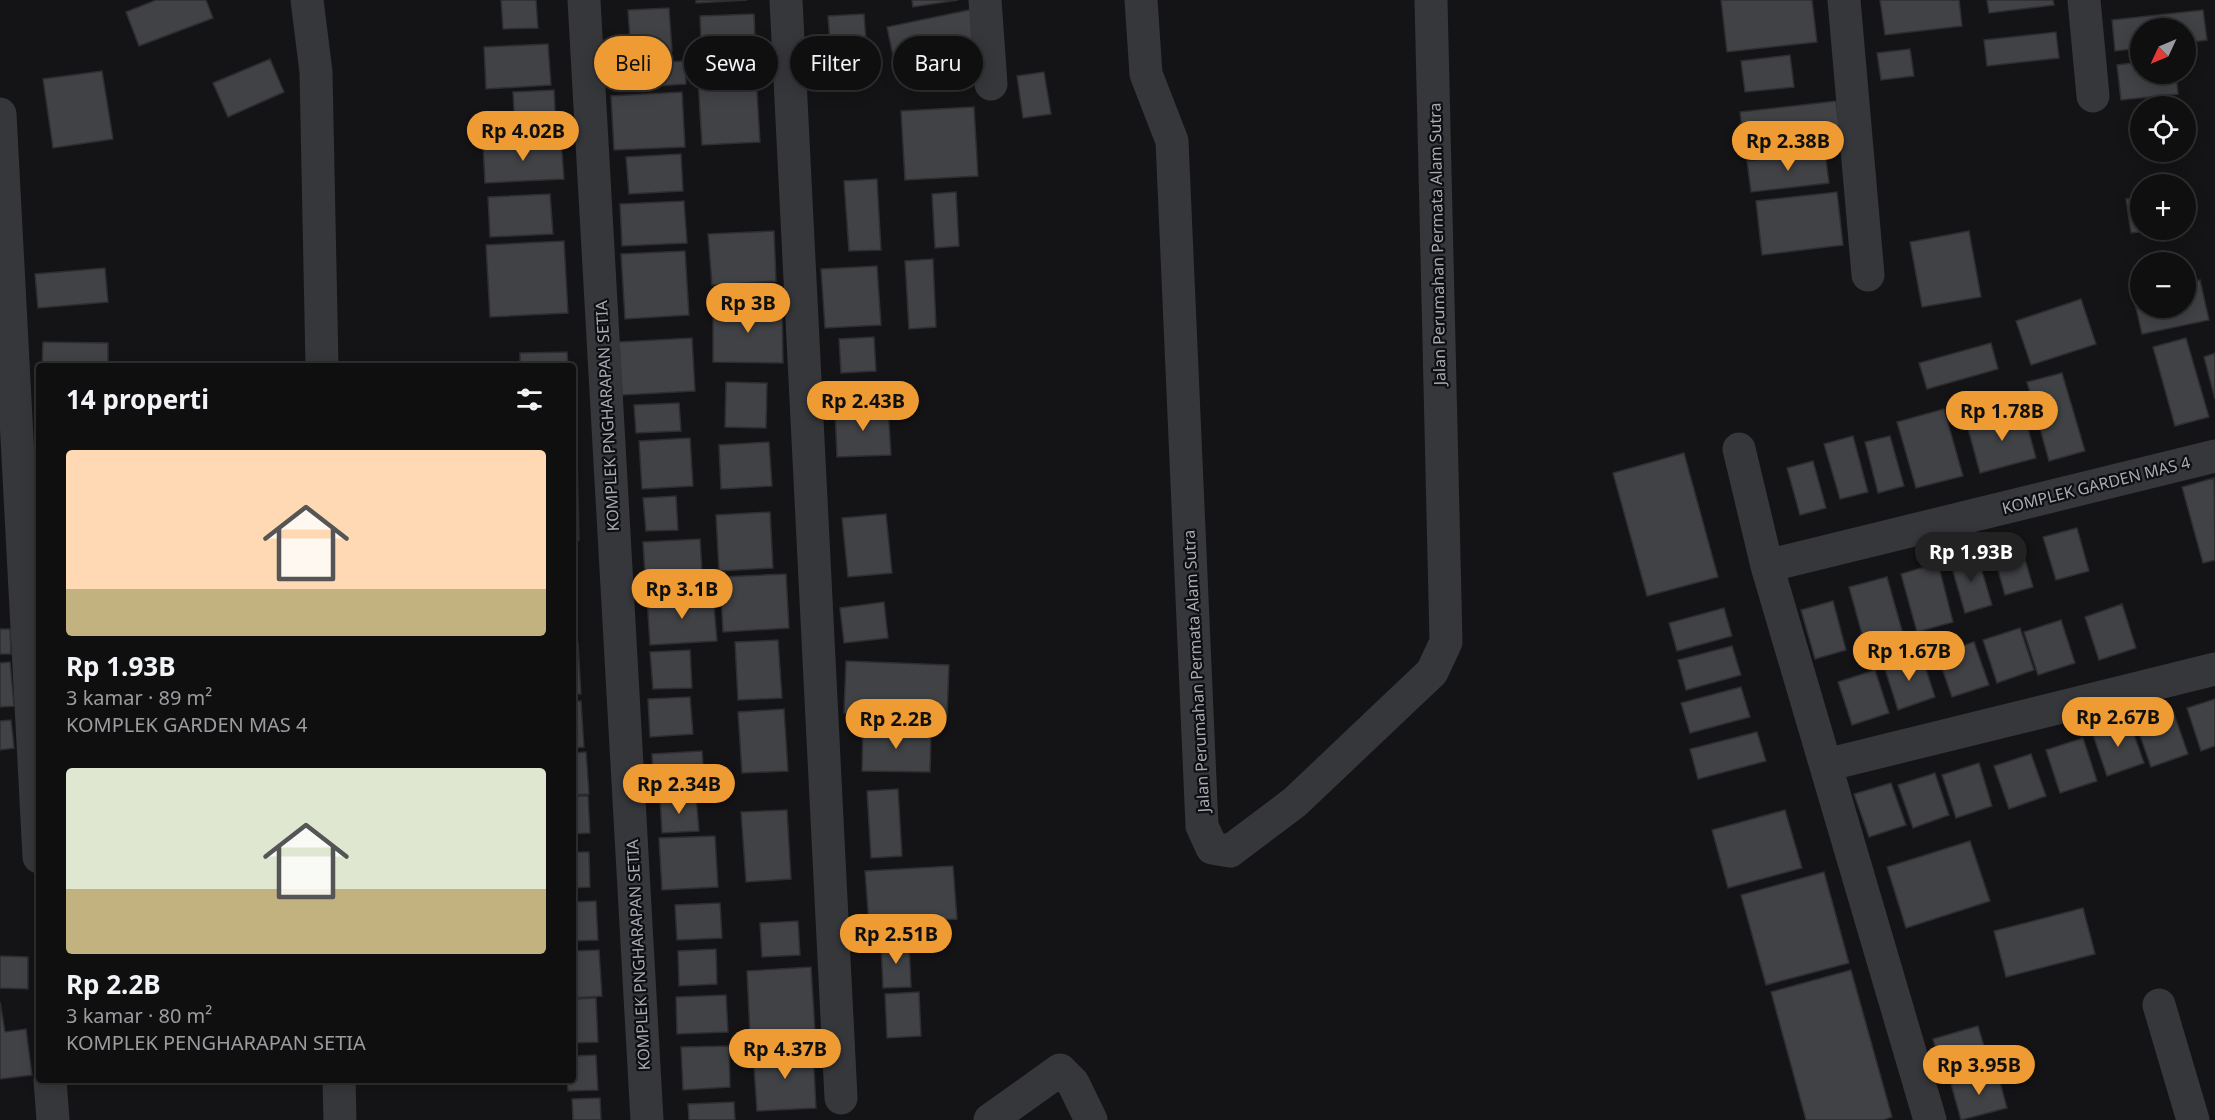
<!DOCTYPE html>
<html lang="id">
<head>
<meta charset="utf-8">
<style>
	:root { --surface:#0f0f10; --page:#181819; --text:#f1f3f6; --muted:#9b9c9f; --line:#2f2f30; --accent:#ee9b34 }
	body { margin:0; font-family:"Noto Sans",sans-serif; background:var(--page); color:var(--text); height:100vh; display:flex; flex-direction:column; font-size:22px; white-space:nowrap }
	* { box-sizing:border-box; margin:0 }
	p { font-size:20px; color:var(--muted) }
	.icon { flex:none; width:33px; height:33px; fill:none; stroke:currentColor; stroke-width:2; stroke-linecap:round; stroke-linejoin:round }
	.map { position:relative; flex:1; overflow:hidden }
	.panel { position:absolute; left:36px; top:363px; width:540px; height:720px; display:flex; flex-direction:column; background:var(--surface); border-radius:6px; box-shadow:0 3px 15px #0003,0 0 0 2px var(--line) }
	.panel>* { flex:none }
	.banner { position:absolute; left:594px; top:36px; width:570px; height:54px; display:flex; gap:12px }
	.needle { width:39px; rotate:226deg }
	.controls { position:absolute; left:2130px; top:18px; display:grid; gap:12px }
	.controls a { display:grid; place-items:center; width:66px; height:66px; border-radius:50%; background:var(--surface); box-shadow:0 3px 15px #0003,0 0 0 2px var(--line); font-size:30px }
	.price { position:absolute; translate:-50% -51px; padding:0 14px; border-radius:21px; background:var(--accent); color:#111; font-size:20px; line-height:39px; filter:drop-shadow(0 2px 3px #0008) }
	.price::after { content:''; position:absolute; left:50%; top:36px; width:18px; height:14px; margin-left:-9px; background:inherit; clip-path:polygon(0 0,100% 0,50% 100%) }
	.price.selected { background:#222; color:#fff }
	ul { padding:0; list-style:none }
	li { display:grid; align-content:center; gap:12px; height:318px; padding:0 30px }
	li span { display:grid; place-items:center; height:186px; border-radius:6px; color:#555 }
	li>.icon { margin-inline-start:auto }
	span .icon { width:108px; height:108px; fill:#fffc; stroke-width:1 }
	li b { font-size:26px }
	h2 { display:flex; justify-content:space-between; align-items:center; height:72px; padding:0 30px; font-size:26px }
	.tag { padding:0 21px; border-radius:27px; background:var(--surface); box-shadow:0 3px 15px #0003,0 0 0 2px var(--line); font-size:21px; line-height:54px }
	.tag.selected { background:var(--accent); color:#111 }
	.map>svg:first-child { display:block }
	.building { fill:#404246; stroke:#2e2e32; stroke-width:1.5 }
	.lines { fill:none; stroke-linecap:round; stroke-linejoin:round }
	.street { stroke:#35373b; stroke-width:33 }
	.labels { text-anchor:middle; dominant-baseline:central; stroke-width:4.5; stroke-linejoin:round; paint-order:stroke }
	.street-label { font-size:16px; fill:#a6acb6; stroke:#0f0f11 }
</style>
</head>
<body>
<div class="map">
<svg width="2215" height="1120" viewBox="0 0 2215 1120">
	<rect width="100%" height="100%" fill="#141416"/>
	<path class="building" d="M156,0H206L213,18L139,46L126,12Z
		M501,0H536L538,28L503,29Z
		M696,0H747L696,3Z
		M912,0H958L913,7Z
		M1721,0H1812L1817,42L1727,52Z
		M1880,0H1959L1962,26L1885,35Z
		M1987,0H2053L2054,5L1989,13Z
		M669,8L672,51L631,54L628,10Z
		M974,9L982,47L895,65L887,27Z
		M2203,10L2207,40L2186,43V28H2140V48L2115,51L2112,20Z
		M754,14L756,65L702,68L700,16Z
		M864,14L867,54L831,56L828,16Z
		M2056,32L2059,58L1987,66L1984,40Z
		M548,44L551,85L486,89L484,47Z
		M1910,49L1914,76L1881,80L1877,53Z
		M1790,55L1794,87L1745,92L1741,61Z
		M270,59L284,92L228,117L213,83Z
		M685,61L686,84L627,88L626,64Z
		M2140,62V74H2176L2178,94L2121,100L2117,65Z
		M102,71L113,139L53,148L43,79Z
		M1044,72L1051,114L1023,118L1017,76Z
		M756,76L760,142L702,145L698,79Z
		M554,90L556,127L515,129L513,92Z
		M682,92L685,147L614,150L611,96Z
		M1836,101L1840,133L1744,144L1740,112Z
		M974,107L978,176L905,180L901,111Z
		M561,140L564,179L485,183L483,144Z
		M1825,152L1829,183L1751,192L1747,161Z
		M681,154L683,191L629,194L626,157Z
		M877,179L881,250L849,251L844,181Z
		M956,192L959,246L935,248L932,194Z
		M1837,192L1843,245L1762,255L1756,201Z
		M550,194L553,234L490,237L488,197Z
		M2140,197V230H2155L2131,233L2126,199Z
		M684,201L687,243L622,246L620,204Z
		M774,231L776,281L712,285L708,234Z
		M1969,231L1981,297L1922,307L1910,242Z
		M564,241L568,313L490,317L486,245Z
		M685,251L689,315L625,319L621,254Z
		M933,259L936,327L909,329L905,261Z
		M877,266L881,325L825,328L821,269Z
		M105,268L108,302L38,308L35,274Z
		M2200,280L2209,320L2142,334L2133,295L2140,294V308H2186V284Z
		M2081,299L2096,344L2031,365L2016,321Z
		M713,305H782L783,363L713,362Z
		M874,337L876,371L841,373L839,339Z
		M692,338L695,391L622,395L619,342Z
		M2186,338L2209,417L2175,426L2153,347Z
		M43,342L108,343V366H42Z
		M1991,343L1998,369L1927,389L1919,363Z
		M567,352L568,366H520V353Z
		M2215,353V399L2204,357Z
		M2062,373L2085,451L2049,461L2027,382Z
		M726,382L767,383L766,428L725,427Z
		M679,403L681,431L636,433L634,405Z
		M888,407L891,455L837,457L835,410Z
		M1944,409L1963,476L1916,488L1897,422Z
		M2023,410L2036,458L1980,473L1967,425Z
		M1853,436L1868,492L1840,499L1824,444Z
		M1890,436L1904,486L1878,493L1865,442Z
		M690,438L693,486L642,489L639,441Z
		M769,442L772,486L721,489L719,445Z
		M1684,453L1718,577L1647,596L1613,473Z
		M573,457L577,458L579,540L573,539Z
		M1813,461L1826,508L1800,515L1787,468Z
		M2214,478L2215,560L2203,563L2182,487Z
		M676,496L678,530L646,531L643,498Z
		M770,512L773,568L719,571L716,515Z
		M886,514L892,573L848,577L842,518Z
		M2077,528L2089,571L2056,580L2043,537Z
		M700,539L703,588L646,591L643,542Z
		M2020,542L2033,587L2005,595L1992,549Z
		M1977,554L1992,605L1965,613L1950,561Z
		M1938,563L1953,622L1917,632L1901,574Z
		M786,574L789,628L723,632L720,577Z
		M1887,577L1903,634L1865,645L1849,587Z
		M713,594L717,641L650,645L647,598Z
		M1833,601L1846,650L1815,659L1801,610Z
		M884,602L888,638L844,643L840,608Z
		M2122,604L2136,648L2099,660L2085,617Z
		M1724,608L1732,636L1677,651L1669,623Z
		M2061,620L2075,663L2038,675L2024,632Z
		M2020,628L2034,670L1997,683L1983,640Z
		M0,629H10L11,654H0Z
		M778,640L782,698L738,700L735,642Z
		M1974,642L1989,685L1952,697L1937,654Z
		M573,643H578L581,694H573Z
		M1732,646L1741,675L1686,690L1678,660Z
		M690,650L692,688L653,689L650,652Z
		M1921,654L1935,697L1898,710L1884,666Z
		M846,661L949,665L947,717L844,713Z
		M10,662L14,706L0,707V663Z
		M1875,670L1889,713L1852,725L1838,682Z
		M1741,687L1750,717L1690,733L1681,703Z
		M690,697L693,734L650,737L648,699Z
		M2215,699V746L2201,751L2187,708Z
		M573,701H581L584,747L573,748Z
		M784,709L788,771L742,773L738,712Z
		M2173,711L2188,754L2151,767L2136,724Z
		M11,720L14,748L0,750V721Z
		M2129,720L2144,763L2107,776L2092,732Z
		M863,728L931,730L930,772L862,771Z
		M1757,732L1766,761L1698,779L1690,749Z
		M2083,738L2097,781L2060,793L2046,750Z
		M702,751L705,791L654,794L652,754Z
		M586,752L589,794L573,795V753Z
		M2031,754L2046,796L2009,809L1994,766Z
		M1979,763L1992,806L1956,818L1942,775Z
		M1935,773L1949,815L1913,828L1898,785Z
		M1891,783L1906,825L1869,837L1854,794Z
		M898,789L902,856L871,858L867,791Z
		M573,796H588L590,833L573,834Z
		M696,796L699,831L662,833L660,798Z
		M787,810L791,879L746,882L741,812Z
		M1785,810L1802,868L1728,888L1712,830Z
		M715,836L718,887L662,890L659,838Z
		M1970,841L1990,901L1906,928L1887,867Z
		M573,852H589L590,887L573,888Z
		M953,866L957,919L869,924L865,871Z
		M1824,872L1849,963L1766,985L1741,895Z
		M596,901L598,940L573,941V902Z
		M720,903L722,938L677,940L675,905Z
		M2083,908L2095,954L2006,977L1994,931Z
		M798,921L800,955L762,957L760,923Z
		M909,942L911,987L883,988L881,944Z
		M716,949L717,984L679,986L678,951Z
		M599,950L602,996L573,998V951Z
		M0,956L28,957V989L0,988Z
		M811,967L815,1031L750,1035L747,971Z
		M1851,970L1892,1117L1883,1120H1806L1771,992Z
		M919,992L921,1036L887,1038L885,994Z
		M726,995L728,1032L677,1034L676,997Z
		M596,998L598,1042L573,1043V999Z
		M0,1002L5,1032L26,1029L32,1075L0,1079Z
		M1978,1026L1989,1063L1943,1075L1933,1039Z
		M729,1046L730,1087L683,1090L681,1047Z
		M813,1049L816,1108L757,1111L753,1052Z
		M596,1055L598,1090L568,1091L567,1080H573V1056Z
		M1997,1071L2007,1108L1961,1120L1951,1084Z
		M600,1098L601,1120H573L572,1099Z
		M734,1102L735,1120H689L688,1104Z"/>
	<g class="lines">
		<path class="street" d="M307,0L316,72L322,366
			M584,0L647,1120
			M786,0L841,1098
			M985,0L991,84
			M1141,0L1146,74L1172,141L1202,826L1212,848L1230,851L1295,802L1432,672L1446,642L1431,0
			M1844,0L1868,275
			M2084,0L2093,96
			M0,114L39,857
			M1739,449L1767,566L1930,1120
			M1767,566L2215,456
			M1826,765L2215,669
			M2159,1005L2193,1120
			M50,1080L53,1120
			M339,1080L340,1120
			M990,1120L1060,1070L1073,1083L1091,1120"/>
	</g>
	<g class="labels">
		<g class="street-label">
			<text transform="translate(1437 244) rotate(-91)">Jalan Perumahan Permata Alam Sutra</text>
			<text transform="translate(607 416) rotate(-93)">KOMPLEK PNGHARAPAN SETIA</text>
			<text transform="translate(2096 485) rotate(-14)">KOMPLEK GARDEN MAS 4</text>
			<text transform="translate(1196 671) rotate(-93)">Jalan Perumahan Permata Alam Sutra</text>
			<text transform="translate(638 955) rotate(-93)">KOMPLEK PNGHARAPAN SETIA</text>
		</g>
	</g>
</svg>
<div class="controls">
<a><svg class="needle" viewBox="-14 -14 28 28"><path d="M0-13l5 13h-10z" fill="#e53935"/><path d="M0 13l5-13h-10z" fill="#9b9c9f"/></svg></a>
<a><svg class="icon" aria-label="locate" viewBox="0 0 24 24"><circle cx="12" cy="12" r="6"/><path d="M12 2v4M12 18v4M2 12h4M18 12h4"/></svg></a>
<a>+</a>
<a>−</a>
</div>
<b class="price" style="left:523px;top:162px">Rp 4.02B</b>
<b class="price" style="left:1788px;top:172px">Rp 2.38B</b>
<b class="price" style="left:748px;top:334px">Rp 3B</b>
<b class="price" style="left:863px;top:432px">Rp 2.43B</b>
<b class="price" style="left:2002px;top:442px">Rp 1.78B</b>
<b class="price selected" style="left:1971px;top:583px">Rp 1.93B</b>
<b class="price" style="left:682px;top:620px">Rp 3.1B</b>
<b class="price" style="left:1909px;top:682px">Rp 1.67B</b>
<b class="price" style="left:2118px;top:748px">Rp 2.67B</b>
<b class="price" style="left:896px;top:750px">Rp 2.2B</b>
<b class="price" style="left:679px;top:815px">Rp 2.34B</b>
<b class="price" style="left:896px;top:965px">Rp 2.51B</b>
<b class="price" style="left:785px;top:1080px">Rp 4.37B</b>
<b class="price" style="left:1979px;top:1096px">Rp 3.95B</b>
<div class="banner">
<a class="tag selected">Beli</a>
<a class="tag">Sewa</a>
<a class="tag">Filter</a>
<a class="tag">Baru</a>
</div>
<section class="panel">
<h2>14 properti<svg class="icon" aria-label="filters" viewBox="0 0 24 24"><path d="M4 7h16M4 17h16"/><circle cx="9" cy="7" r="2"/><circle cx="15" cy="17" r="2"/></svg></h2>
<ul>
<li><span style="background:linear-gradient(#ffd9b3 75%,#c2b280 0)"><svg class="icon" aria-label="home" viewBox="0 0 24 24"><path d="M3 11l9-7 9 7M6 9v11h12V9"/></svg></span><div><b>Rp 1.93B</b><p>3 kamar · 89 m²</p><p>KOMPLEK GARDEN MAS 4</p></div></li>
<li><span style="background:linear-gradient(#dfe7d0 65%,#c2b280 0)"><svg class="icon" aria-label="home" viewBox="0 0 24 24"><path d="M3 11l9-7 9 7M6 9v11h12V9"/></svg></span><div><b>Rp 2.2B</b><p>3 kamar · 80 m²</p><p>KOMPLEK PENGHARAPAN SETIA</p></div></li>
</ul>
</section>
</div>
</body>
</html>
